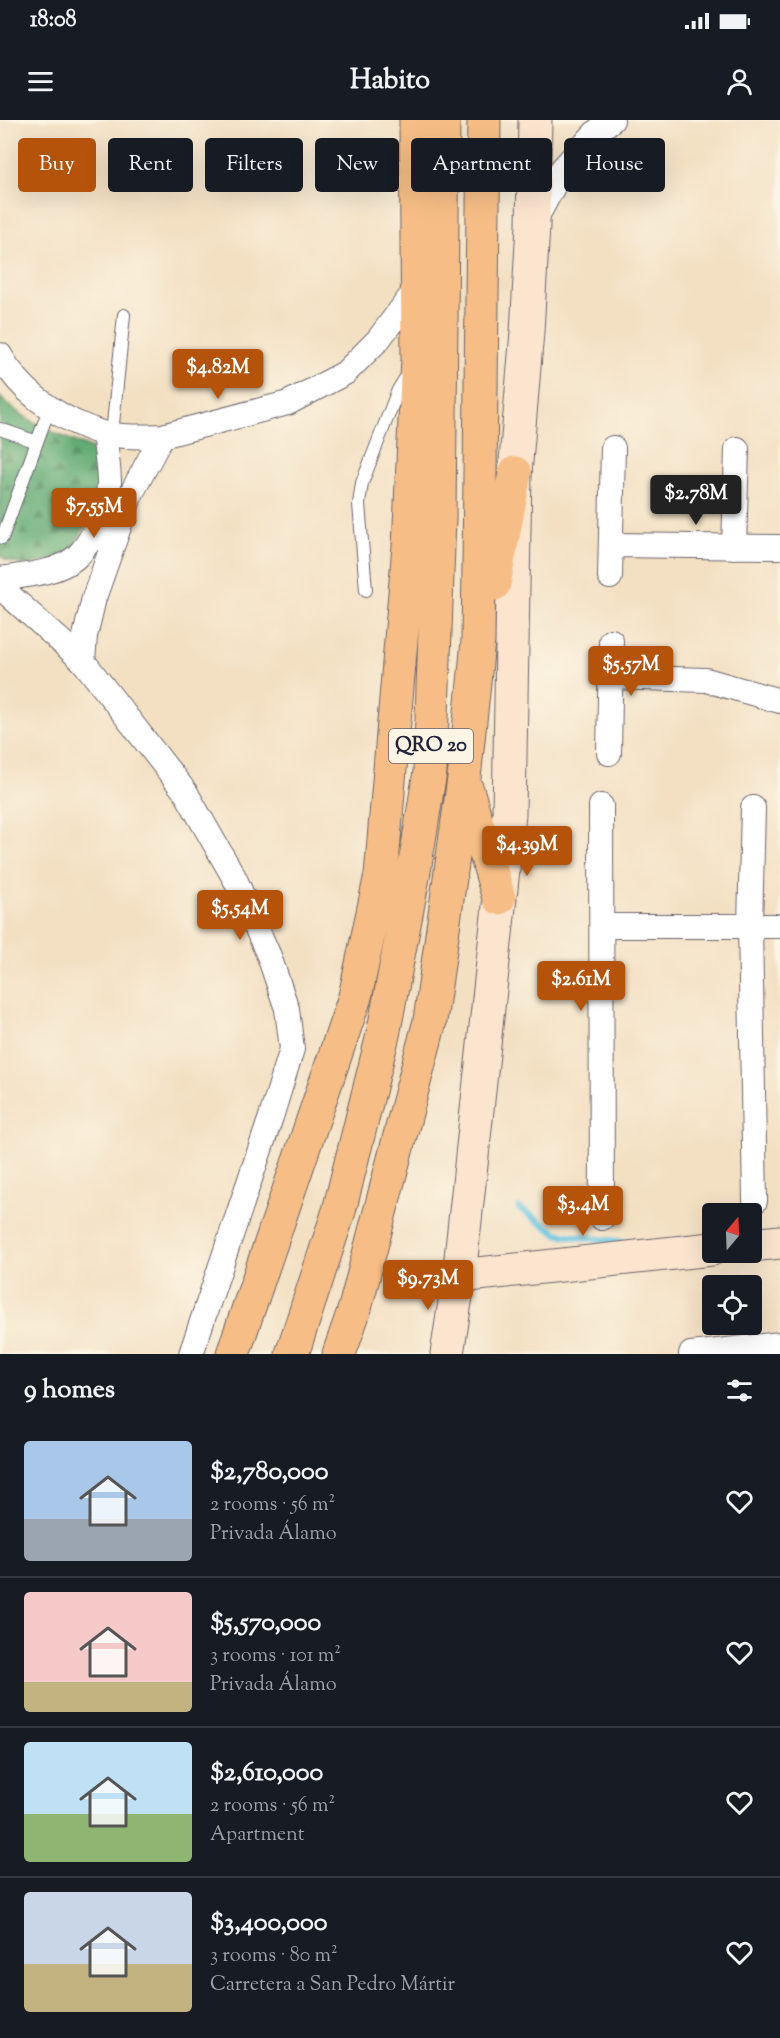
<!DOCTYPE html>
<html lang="en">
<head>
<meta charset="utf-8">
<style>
	:root { --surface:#171b24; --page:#20242c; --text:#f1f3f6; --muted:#9ea1a6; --line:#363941; --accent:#b45309 }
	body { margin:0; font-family:"Sorts Mill Goudy",serif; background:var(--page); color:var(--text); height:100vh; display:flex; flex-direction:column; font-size:22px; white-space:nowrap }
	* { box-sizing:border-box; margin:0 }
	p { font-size:20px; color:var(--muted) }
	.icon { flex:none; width:33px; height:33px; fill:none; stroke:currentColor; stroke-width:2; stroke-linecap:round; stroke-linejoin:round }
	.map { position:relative; height:1234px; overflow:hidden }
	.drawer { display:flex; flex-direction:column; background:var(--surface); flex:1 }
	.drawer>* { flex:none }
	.top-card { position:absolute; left:18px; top:18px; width:744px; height:54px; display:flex; gap:12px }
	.needle { width:39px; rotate:19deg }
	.controls { position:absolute; left:702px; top:1083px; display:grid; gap:12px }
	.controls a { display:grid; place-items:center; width:60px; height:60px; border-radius:6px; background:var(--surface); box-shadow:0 6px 24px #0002; font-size:30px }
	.price { position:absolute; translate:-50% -51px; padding:0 14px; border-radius:6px; background:var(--accent); color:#fff; font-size:20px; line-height:39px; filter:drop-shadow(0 2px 3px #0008) }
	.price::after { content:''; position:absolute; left:50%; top:36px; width:18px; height:14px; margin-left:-9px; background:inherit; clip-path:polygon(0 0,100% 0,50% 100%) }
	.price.current { background:#222; color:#fff }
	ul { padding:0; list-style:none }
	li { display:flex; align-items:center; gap:18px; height:150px; padding:0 24px }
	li+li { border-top:2px solid var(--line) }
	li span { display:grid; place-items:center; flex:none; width:168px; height:120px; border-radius:6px; color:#555 }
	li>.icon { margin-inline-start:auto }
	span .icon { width:72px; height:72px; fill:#fffc; stroke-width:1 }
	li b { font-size:26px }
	h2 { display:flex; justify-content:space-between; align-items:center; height:72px; padding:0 24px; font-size:26px }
	.tag { padding:0 21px; border-radius:6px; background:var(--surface); box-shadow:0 6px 24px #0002; font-size:21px; line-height:54px }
	.tag.current { background:var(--accent); color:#fff }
	.status { display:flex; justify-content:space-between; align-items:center; height:42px; padding:0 30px; background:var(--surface); direction:ltr }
	.status svg { height:16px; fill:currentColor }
	header { display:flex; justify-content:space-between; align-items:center; height:78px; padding:0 24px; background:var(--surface); font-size:27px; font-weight:700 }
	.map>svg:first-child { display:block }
	.forest { fill:url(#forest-firs); stroke:#426758; stroke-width:1.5 }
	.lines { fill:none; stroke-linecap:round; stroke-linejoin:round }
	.stream { stroke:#63c4e1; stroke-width:7 }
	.lane-casing { stroke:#6b646b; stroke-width:14 }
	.street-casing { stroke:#6b646b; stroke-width:26 }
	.secondary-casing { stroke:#6b646b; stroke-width:35 }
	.highway-casing { stroke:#6b646b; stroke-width:35 }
	.lane { stroke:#fff; stroke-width:12 }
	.street { stroke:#fff; stroke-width:24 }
	.secondary { stroke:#fbe5cf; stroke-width:33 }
	.highway { stroke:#f6be86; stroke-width:33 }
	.labels { text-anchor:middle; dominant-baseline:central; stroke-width:6; stroke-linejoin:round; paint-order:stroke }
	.shield { fill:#fcf5e5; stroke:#63616e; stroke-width:1.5 }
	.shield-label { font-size:20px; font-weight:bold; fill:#22223b }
</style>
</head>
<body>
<div class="status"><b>18:08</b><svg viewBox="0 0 49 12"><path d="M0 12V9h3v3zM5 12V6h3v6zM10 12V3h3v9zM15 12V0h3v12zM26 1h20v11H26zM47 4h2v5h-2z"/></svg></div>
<header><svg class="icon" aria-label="menu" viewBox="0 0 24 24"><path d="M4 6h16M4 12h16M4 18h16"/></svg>Habito<svg class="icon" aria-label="person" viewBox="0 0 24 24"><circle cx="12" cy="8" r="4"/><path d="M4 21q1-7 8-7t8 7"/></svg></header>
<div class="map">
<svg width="780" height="1234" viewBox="0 0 780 1234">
	<defs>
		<pattern id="forest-firs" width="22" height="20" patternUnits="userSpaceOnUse" patternTransform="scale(1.5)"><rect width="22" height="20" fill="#63ac74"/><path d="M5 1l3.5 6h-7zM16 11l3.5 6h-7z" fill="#518c60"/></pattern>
	</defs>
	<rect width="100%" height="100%" fill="#fcf5e5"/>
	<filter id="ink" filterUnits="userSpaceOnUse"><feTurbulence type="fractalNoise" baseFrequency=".0167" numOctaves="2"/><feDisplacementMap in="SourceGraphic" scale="12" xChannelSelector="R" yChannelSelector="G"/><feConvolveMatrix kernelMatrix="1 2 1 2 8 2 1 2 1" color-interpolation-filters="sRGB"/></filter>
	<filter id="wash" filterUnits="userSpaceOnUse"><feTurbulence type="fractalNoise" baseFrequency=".008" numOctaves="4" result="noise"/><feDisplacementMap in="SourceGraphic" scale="24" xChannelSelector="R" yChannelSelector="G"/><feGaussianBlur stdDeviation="1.35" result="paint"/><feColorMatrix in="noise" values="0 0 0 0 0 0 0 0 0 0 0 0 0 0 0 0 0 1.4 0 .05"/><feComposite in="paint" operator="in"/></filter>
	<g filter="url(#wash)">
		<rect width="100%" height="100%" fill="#f3e0c3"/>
		<path class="forest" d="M0,277C27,304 63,316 97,331L101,364L95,388L72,430L50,440L25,446L6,440L0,435Z"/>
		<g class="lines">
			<path class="stream" d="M519,1088L558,1114L628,1123"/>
		</g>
	</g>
	<g filter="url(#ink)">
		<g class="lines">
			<g class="lane-casing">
				<path id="lane" d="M0,309L37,322
					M112,314L124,195
					M2,418L49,289
					M366,470L359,384L362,363L398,270L408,254"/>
			</g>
			<g class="street-casing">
				<path id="street" d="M535,100L563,48L596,12L612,0
					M0,235C19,269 52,294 88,308C94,310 100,313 106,314C124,317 144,317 162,316L288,283L345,253L378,220L417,168
					M611,425L780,427
					M734,427L737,329
					M610,457L613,328
					M0,459C24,455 55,454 75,438C92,424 108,386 109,364C109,348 106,330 104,314
					M0,467L83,541L186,673L235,759L269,836L287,889L292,929L271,997L191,1234
					M83,541L85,516L94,478L130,376L162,316
					M610,557L706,560L780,581
					M609,633L611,521
					M601,686L602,1098
					M753,688L750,806L755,1081
					M603,806H780
					M691,1234L780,1224"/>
			</g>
			<g class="secondary-casing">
				<path id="secondary" d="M752,1125L780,1122
					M459,1156L712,1129
					M447,1234L459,1156L509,694L515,353L527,212L533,105L535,0"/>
			</g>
			<g class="highway-casing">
				<path id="highway" d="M494,464L515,353
					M467,670L499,778
					M233,1234L355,877L381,755L409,426L418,238L416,0
					M292,1234L339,1091L383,915L413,757L430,652L439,398L443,0
					M339,1234L355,1188L430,901L464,658L474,563L478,521L479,445L484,0"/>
			</g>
			<use href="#lane" class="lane"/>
			<use href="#street" class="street"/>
			<use href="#secondary" class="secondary"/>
			<use href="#highway" class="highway"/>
		</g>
	</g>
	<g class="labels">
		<rect class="shield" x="389" y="609" width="84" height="34" rx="4.5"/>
		<g class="shield-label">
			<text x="431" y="626">QRO 20</text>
		</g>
	</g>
</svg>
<div class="controls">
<a><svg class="needle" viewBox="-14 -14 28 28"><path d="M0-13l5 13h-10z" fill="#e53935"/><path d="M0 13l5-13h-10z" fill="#9ea1a6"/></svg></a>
<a><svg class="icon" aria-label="locate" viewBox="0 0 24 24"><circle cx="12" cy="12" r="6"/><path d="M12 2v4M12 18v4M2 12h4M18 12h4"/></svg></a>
</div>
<b class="price" style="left:218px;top:280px">$4.82M</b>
<b class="price current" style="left:696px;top:406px">$2.78M</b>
<b class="price" style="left:94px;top:419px">$7.55M</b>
<b class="price" style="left:631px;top:577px">$5.57M</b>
<b class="price" style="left:527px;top:757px">$4.39M</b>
<b class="price" style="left:240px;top:821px">$5.54M</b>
<b class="price" style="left:581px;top:892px">$2.61M</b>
<b class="price" style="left:583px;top:1117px">$3.4M</b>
<b class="price" style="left:428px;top:1191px">$9.73M</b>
<div class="top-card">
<a class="tag current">Buy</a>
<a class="tag">Rent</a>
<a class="tag">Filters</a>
<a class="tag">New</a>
<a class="tag">Apartment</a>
<a class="tag">House</a>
</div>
</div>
<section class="drawer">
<h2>9 homes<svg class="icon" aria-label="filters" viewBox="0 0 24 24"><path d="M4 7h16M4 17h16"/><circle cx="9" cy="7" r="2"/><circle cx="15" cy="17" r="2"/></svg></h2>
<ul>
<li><span style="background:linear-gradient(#a9c7e8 65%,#9aa5b1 0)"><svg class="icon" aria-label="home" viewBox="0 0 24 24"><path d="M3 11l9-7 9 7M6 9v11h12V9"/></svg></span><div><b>$2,780,000</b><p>2 rooms · 56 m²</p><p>Privada Álamo</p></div><svg class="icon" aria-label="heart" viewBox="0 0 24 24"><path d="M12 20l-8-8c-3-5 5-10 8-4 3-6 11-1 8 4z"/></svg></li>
<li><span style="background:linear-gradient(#f6c9c9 75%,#c2b280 0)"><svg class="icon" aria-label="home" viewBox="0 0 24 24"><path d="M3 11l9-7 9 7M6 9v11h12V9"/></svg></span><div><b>$5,570,000</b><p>3 rooms · 101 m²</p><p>Privada Álamo</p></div><svg class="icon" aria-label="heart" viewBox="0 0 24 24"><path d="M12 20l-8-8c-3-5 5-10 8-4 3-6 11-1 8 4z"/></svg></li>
<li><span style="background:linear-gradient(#bfe0f5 60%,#8fb573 0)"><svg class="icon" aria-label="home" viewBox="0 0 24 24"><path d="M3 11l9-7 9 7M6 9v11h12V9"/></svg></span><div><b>$2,610,000</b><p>2 rooms · 56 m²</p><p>Apartment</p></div><svg class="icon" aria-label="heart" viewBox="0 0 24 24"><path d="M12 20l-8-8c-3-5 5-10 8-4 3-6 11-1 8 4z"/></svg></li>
<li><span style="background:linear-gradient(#c9d6e8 60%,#c2b280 0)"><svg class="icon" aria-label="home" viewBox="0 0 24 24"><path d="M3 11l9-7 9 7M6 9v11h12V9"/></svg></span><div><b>$3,400,000</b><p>3 rooms · 80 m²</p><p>Carretera a San Pedro Mártir</p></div><svg class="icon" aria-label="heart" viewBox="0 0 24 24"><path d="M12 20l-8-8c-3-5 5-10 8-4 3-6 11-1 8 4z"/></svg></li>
</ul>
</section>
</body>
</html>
